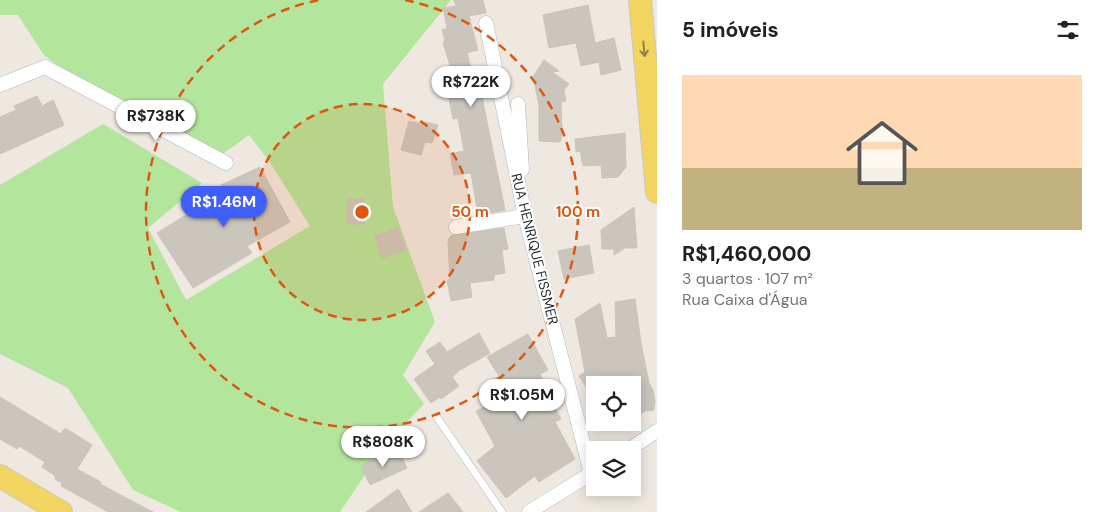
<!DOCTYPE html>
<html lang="pt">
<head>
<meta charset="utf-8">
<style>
	:root { --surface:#fff; --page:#f6f6f6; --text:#202124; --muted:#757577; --accent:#405efb }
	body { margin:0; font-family:"DM Sans",sans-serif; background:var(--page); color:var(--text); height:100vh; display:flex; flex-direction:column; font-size:19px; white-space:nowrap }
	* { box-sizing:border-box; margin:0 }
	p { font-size:16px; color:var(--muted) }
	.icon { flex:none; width:28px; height:28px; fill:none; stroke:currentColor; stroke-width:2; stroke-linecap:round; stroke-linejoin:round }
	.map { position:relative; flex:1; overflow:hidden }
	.details { display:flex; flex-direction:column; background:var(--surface); width:450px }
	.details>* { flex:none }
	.buttons { position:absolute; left:586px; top:376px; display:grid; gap:10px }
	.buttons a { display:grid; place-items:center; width:55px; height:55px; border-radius:0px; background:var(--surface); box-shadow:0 2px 12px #0003; font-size:25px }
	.price { position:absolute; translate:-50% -42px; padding:0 11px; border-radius:18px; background:#fff; color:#222; font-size:16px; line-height:32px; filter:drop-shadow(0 1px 2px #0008) }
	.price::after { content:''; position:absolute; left:50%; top:30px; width:15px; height:11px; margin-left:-8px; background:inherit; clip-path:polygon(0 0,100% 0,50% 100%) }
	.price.current { background:var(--accent); color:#fff }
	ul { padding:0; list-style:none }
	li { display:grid; align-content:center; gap:10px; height:265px; padding:0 25px }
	li span { display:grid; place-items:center; height:155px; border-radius:0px; color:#555 }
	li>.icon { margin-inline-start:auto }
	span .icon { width:90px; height:90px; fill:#fffc; stroke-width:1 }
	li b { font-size:21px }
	h2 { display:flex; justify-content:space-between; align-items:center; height:60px; padding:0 25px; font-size:21px }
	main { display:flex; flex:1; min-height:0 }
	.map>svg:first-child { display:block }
	.green { fill:#b3e59c }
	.building { fill:#cac6be; stroke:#cac4b9 }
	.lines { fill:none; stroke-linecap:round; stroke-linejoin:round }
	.service-casing { stroke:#b3b5c0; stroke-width:8 }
	.minor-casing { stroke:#b3b5c0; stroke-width:15 }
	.primary-casing { stroke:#c8c8c8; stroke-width:24 }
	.service { stroke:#fff; stroke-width:7 }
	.minor { stroke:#fff; stroke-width:14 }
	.primary { stroke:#f2d461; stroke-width:22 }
	.oneway { stroke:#908047 }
	.ring { fill:none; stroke:#df570e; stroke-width:2.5; stroke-dasharray:9 6 }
	.labels { text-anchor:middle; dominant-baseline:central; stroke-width:4; stroke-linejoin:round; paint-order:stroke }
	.street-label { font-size:14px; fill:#2d2d2d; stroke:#fff }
	.centre { fill:#df570e; stroke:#fff; stroke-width:2.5 }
	.ring-label { font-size:15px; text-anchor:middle; font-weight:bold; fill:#df570e; stroke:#fff; stroke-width:4; stroke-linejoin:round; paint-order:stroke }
</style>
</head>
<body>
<main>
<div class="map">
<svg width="657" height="512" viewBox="0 0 657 512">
	<rect width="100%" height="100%" fill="#eee8e0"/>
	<path class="green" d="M0,0H451L383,84L393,207L435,322L403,375L424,404L388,441L340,512H181L133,490L68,388L0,354V185L103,124L202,183L148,228L186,300L310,226L269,161L249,135L221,155L76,79L44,55L18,15H0Z"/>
	<path class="building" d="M454,0H483L486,13L469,16L478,50L467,53L474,80H482L483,102L505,210L478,215L471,173L454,175L450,154L464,151L458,118L453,119L448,94V84L452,83V71L443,43L445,40L442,30L447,28L443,8L456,6Z
		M588,5L595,43L614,38L621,70L601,75L599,62L581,66L576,43L549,48L543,15Z
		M544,60L559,71L552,72L569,84L564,90L566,101L561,102L562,136L560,142L539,141V105L533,77Z
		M37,96L42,106L53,100L64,125L0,154V117L16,110L14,106Z
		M409,121L425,125L426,122L438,125L432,143L425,142L421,155L401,150Z
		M625,133L626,167L618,177L602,178L601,165L583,166L580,151L576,152L575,139Z
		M260,167L290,222L247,246L252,253L193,288L157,233L225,191L221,185Z
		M347,199H364V224H347Z
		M634,207L637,248H625L614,255V249H602L601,230Z
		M398,228L406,250L382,258L375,236Z
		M504,228L508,249L502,250L505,273L494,275V280L470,283L472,297L451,301L447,280L450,279L448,243L449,238L452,235Z
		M589,245L594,273L564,279L558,251Z
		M635,299L641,343L649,383L653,390L655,401L654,410L645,411L632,419V385H595V400L579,376L585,372L575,319L600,303L607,338L616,337L615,302Z
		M479,333L490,353L460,370L452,377L459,386L441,399L440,397L431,403L414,379L435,364L426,351L440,342L447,352Z
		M528,334L548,370L540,374L555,402L552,403L561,419L555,422L575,459L539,482L535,476L506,498L477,461L495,446L476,411L498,400L489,382L499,376L487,357Z
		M0,397L61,434L65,428L92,445L77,469L101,482L100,484L153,512H108L61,486L62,483L56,480L54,475L42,467L45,462L19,446L17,449L0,439Z
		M400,453L407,468L370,485L361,466L382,456L383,458L390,455L391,457Z
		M398,489L412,512H366Z
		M448,493L463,512H419Z"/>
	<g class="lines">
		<g class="service-casing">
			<path id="service" d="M436,416L502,512"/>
		</g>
		<g class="minor-casing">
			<path id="minor" d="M486,23L525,216L591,473
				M0,85L45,67L226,163
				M518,104L522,170
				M456,227L525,216
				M628,450L657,431
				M529,512L595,471"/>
		</g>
		<g class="primary-casing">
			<path id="primary" d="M640,0L657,192
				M0,476L61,512"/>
		</g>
		<use href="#service" class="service"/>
		<use href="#minor" class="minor"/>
		<use href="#primary" class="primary"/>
	</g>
	<defs><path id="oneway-shaft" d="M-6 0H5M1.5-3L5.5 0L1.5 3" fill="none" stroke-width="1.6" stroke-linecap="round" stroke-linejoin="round" transform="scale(1.25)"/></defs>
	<use class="oneway" href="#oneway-shaft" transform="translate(644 49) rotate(85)"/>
	<circle cx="362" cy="212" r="108" fill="#df570e" fill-opacity=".12"/>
	<g class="ring">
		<circle cx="362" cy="212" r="108"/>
		<path d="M405 0A216 216 0 1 1 319 0"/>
	</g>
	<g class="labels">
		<g class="street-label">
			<text transform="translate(535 249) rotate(76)">RUA HENRIQUE FISSMER</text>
		</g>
	</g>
	<circle cx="362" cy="212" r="8" class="centre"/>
	<g class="ring-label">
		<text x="470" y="217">50 m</text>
		<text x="578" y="217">100 m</text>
	</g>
</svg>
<div class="buttons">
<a><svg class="icon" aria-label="locate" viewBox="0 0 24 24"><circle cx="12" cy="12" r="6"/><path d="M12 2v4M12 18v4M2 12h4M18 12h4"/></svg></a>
<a><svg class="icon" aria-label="layers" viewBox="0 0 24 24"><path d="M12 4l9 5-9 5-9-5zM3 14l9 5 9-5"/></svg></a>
</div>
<b class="price" style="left:471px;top:108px">R$722K</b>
<b class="price" style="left:156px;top:142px">R$738K</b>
<b class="price current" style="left:224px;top:228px">R$1.46M</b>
<b class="price" style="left:522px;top:421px">R$1.05M</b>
<b class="price" style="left:383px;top:468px">R$808K</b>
</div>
<section class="details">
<h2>5 imóveis<svg class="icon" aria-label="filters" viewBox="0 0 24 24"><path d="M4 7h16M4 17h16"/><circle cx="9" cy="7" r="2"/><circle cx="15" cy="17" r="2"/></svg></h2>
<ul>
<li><span style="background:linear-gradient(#ffd9b3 60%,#c2b280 0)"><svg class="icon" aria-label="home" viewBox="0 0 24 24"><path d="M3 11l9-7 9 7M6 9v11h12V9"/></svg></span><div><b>R$1,460,000</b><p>3 quartos · 107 m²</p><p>Rua Caixa d'Água</p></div></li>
</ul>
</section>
</main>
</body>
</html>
